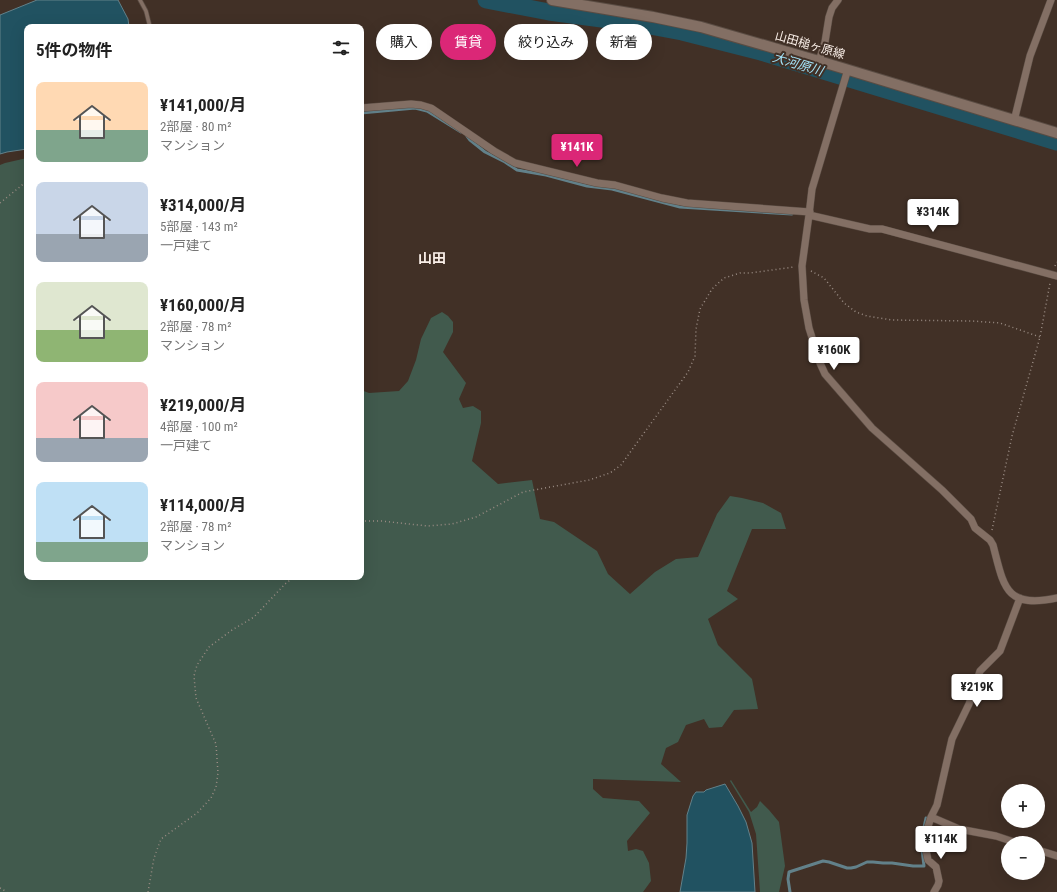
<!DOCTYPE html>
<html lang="ja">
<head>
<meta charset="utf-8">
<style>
	:root { --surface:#fff; --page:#f2f2f2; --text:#222; --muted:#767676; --accent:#db2777 }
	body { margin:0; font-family:"Roboto Condensed","Noto Sans JP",sans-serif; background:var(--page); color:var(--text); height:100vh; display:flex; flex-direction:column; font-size:15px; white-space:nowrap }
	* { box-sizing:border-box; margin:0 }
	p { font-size:13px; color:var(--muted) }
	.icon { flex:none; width:22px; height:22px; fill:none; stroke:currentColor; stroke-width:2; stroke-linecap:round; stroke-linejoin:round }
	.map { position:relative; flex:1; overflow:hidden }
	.side { position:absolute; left:24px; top:24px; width:340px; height:556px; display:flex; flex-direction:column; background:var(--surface); border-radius:8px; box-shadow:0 4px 16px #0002 }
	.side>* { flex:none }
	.guide { position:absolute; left:376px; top:24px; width:380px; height:36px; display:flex; gap:8px }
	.buttons { position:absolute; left:1001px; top:784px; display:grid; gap:8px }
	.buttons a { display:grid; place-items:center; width:44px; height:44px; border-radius:50%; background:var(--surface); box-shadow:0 4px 16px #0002; font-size:20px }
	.price { position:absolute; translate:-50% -34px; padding:0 9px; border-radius:4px; background:#fff; color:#222; font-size:13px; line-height:26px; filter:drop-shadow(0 1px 2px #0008) }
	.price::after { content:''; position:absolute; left:50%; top:24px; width:12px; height:9px; margin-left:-6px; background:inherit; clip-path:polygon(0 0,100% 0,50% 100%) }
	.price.on { background:var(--accent); color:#fff }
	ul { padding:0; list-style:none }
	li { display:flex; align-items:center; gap:12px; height:100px; padding:0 12px }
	li span { display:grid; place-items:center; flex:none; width:112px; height:80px; border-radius:8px; color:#555 }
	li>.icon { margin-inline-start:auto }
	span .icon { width:48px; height:48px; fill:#fffc; stroke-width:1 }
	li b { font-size:17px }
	h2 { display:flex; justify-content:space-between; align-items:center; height:48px; padding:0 12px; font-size:17px }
	.chip { padding:0 14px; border-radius:18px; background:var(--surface); box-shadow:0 4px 16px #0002; font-size:14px; line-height:36px }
	.chip.on { background:var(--accent); color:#fff }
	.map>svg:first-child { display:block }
	.green { fill:#415a4d }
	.water { fill:#215261; stroke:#62818a }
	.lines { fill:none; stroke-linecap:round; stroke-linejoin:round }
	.stream { stroke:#62818a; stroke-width:3 }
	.river { stroke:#215261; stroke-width:17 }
	.lane-casing { stroke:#5a4c43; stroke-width:5 }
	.street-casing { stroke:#5a4c43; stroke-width:8 }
	.secondary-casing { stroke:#5a4c43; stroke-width:12 }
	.path { stroke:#9a8c84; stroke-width:1.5; stroke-dasharray:1 3; stroke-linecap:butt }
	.lane { stroke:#836f64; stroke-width:3.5 }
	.street { stroke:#836f64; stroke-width:7 }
	.secondary { stroke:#836f64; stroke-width:10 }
	.labels { text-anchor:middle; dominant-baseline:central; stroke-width:4; stroke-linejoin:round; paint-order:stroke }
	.street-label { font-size:12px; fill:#faefe8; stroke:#413026 }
	.water-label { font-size:13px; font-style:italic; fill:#a3e2f7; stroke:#413026 }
	.quarter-label { font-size:14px; font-weight:bold; fill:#faefe8; stroke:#413026 }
</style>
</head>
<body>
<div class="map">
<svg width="1057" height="892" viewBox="0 0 1057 892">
	<rect width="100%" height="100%" fill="#413026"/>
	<path class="green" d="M27,158V577H361V390L369,393L399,391L408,381L416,360L421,339L431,318L442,312L448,316L453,322V332L443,352L466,383L459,399L463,408L473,406L481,411V423L472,461L498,484L532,480L540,519L554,522L597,551L608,574L630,594L655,572L676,559L698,557L717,514L730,496L742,498L763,503L781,513L786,529H752L727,591L738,599L708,619L718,645L752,679L758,709L734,710L722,727L709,728L704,719L686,725L678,742L666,748L661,764L681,782L593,779V789L603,798L639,801L650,813L627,841L628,851L636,849L643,851L649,863L651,881L643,892H0V165L5,163Z
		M731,780L751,812L757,807L760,801L769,810L779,822L785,866L779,892H760L756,834L749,812L730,781Z"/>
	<path class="water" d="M37,0H118L128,19L129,27H27V149L7,152L0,154V15Z
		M725,784L738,806L746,822L752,843L755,892H680L686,858L687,843V815L693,796L696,792H704L706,790Z"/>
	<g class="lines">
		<path class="stream" d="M361,113L415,108L427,111L461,132
			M467,136L470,140L485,152L505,162L517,170L546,175L587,186L612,189L680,207L792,214
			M790,892L788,879L789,872L823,861L829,862L847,868H851L856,867L867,862H873L883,863H892L913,866H924L921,841L926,818"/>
		<path class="river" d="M486,0L549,12L639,24L682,32L761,52L1057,142"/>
		<g class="lane-casing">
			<path id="lane" d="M140,0L146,11L150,27"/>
		</g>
		<g class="street-casing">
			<path id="street" d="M819,61L825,42L829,17L832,8L838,0
				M848,69L812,189L809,215L802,266L804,300L809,328L820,363L825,374L872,428L942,490L971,519L975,528L990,540L993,545C1004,587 1005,609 1057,598
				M361,108L411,104L421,105L431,108L494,151L515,163L597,183L615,185L662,198L687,203L810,212
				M1014,121L1030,56L1051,0
				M809,215L870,229H882L1057,276
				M931,817L959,829L996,836L1017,843
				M1038,850L1057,856
				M934,892L938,885L939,881L936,867L928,860L925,845L927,830L931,817L937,805L952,739L969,704L980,671L1000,651L1020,598"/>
		</g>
		<g class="secondary-casing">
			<path id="secondary" d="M552,0L653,17L701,27L819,61L1057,133"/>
		</g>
		<path class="path" d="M0,203L27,181
			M1055,266L1057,262
			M811,271L824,278L844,303L856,312L867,316L892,320L972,321L1000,323L1040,337
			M361,521H381L428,526L452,524L476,517L523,492L589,480L610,473L621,465L688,372L695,356L696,329L700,309L712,289L724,278L740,273H750L794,267
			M992,530L1012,436L1040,337L1050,283
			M0,888L7,892
			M148,892L154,858L161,839L197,813L211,798L216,787L218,773L216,744L212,735L196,698L194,676L197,665L209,647L232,630L254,617L285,584L294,577"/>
		<use href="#lane" class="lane"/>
		<use href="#street" class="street"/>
		<use href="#secondary" class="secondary"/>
	</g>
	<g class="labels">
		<g class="street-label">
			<text transform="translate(810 45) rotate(16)">山田槌ヶ原線</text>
		</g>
		<g class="water-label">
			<text transform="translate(798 64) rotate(17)">大河原川</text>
		</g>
		<g class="quarter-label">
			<text x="432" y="258">山田</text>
		</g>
	</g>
</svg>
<div class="buttons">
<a>+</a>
<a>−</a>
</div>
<b class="price on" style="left:577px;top:168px">¥141K</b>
<b class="price" style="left:933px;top:233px">¥314K</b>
<b class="price" style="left:834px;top:371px">¥160K</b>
<b class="price" style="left:977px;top:708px">¥219K</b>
<b class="price" style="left:941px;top:860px">¥114K</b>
<div class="guide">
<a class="chip">購入</a>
<a class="chip on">賃貸</a>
<a class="chip">絞り込み</a>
<a class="chip">新着</a>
</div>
<section class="side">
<h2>5件の物件<svg class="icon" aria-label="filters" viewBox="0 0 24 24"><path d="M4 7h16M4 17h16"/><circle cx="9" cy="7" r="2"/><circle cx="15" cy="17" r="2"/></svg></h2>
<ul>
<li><span style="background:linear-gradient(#ffd9b3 60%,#7fa58c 0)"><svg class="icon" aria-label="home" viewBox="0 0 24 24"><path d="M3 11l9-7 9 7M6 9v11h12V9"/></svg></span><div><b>¥141,000/月</b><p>2部屋 · 80 m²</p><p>マンション</p></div></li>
<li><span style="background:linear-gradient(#c9d6e8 65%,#9aa5b1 0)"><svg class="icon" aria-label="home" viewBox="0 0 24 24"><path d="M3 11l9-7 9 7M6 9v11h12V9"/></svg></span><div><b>¥314,000/月</b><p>5部屋 · 143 m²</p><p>一戸建て</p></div></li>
<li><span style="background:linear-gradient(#dfe7d0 60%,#8fb573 0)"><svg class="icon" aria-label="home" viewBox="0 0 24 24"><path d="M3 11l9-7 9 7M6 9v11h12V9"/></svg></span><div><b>¥160,000/月</b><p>2部屋 · 78 m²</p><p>マンション</p></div></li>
<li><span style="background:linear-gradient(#f6c9c9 70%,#9aa5b1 0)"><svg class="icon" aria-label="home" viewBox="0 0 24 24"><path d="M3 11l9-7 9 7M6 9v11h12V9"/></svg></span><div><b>¥219,000/月</b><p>4部屋 · 100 m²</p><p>一戸建て</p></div></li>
<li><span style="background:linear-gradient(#bfe0f5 75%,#7fa58c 0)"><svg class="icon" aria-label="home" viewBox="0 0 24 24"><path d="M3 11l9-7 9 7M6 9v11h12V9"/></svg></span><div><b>¥114,000/月</b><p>2部屋 · 78 m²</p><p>マンション</p></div></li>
</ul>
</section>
</div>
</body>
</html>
